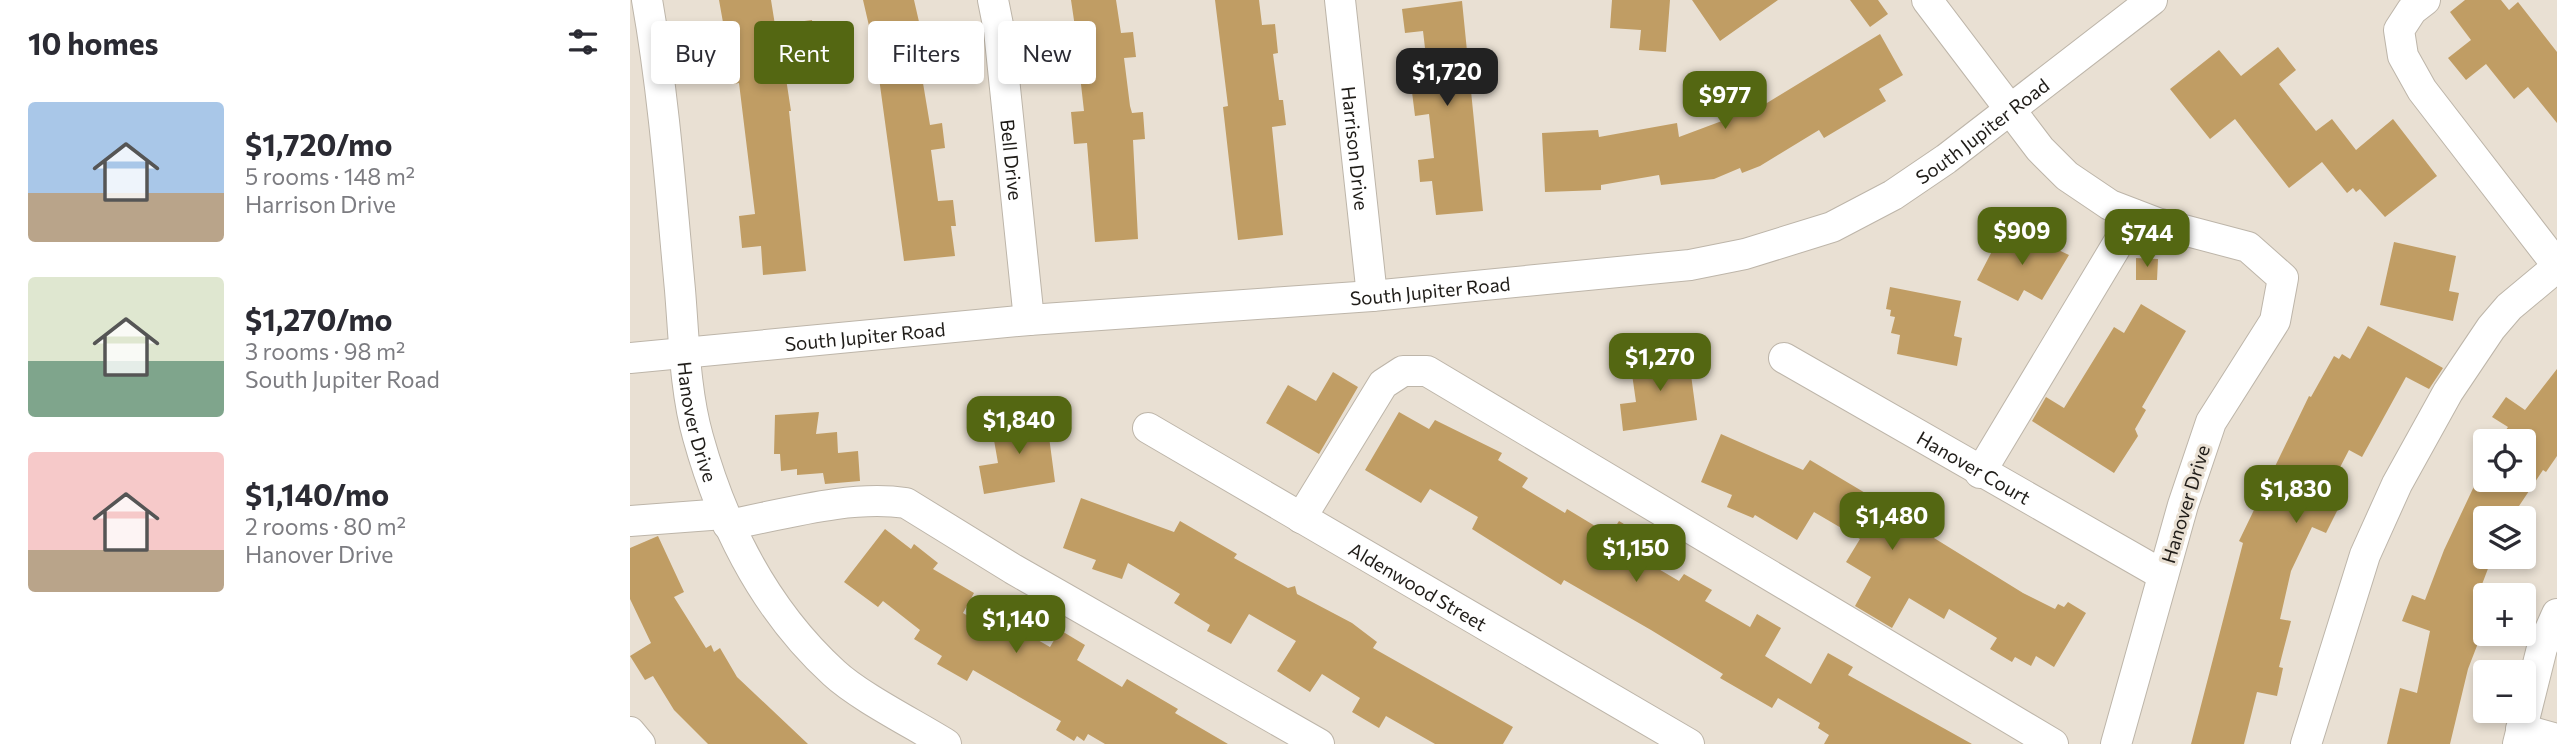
<!DOCTYPE html>
<html lang="en">
<head>
<meta charset="utf-8">
<style>
	:root { --surface:#fff; --page:#f7f7f7; --text:#2b2b33; --muted:#7c7c81; --accent:#546712 }
	body { margin:0; font-family:Commissioner,sans-serif; background:var(--page); color:var(--text); height:100vh; display:flex; flex-direction:column; font-size:26px; white-space:nowrap }
	* { box-sizing:border-box; margin:0 }
	p { font-size:23px; color:var(--muted) }
	.icon { flex:none; width:38px; height:38px; fill:none; stroke:currentColor; stroke-width:2; stroke-linecap:round; stroke-linejoin:round }
	.map { position:relative; flex:1; overflow:hidden }
	.details { display:flex; flex-direction:column; background:var(--surface); width:630px }
	.details>* { flex:none }
	.banner { position:absolute; left:21px; top:21px; width:665px; height:63px; display:flex; gap:14px }
	.fabs { position:absolute; left:1843px; top:429px; display:grid; gap:14px }
	.fabs a { display:grid; place-items:center; width:63px; height:63px; border-radius:7px; background:var(--surface); box-shadow:0 4px 10px #0003; font-size:35px }
	.price { position:absolute; translate:-50% -60px; padding:0 16px; border-radius:14px; background:var(--accent); color:#fff; font-size:23px; line-height:46px; filter:drop-shadow(0 2px 4px #0008) }
	.price::after { content:''; position:absolute; left:50%; top:42px; width:21px; height:16px; margin-left:-10px; background:inherit; clip-path:polygon(0 0,100% 0,50% 100%) }
	.price.current { background:#222; color:#fff }
	ul { padding:0; list-style:none }
	li { display:flex; align-items:center; gap:21px; height:175px; padding:0 28px }
	li span { display:grid; place-items:center; flex:none; width:196px; height:140px; border-radius:7px; color:#555 }
	li>.icon { margin-inline-start:auto }
	span .icon { width:84px; height:84px; fill:#fffc; stroke-width:1 }
	li b { font-size:30px }
	h2 { display:flex; justify-content:space-between; align-items:center; height:84px; padding:0 28px; font-size:30px }
	.tag { padding:0 24px; border-radius:7px; background:var(--surface); box-shadow:0 4px 10px #0003; font-size:24px; line-height:63px }
	.tag.current { background:var(--accent); color:#fff }
	main { display:flex; flex:1; min-height:0 }
	.map>svg:first-child { display:block }
	.building { fill:#c09d64 }
	.lines { fill:none; stroke-linecap:round; stroke-linejoin:round }
	.minor-casing { stroke:#bdb5a9; stroke-width:32 }
	.minor { stroke:#fff; stroke-width:30 }
	.labels { text-anchor:middle; dominant-baseline:central; stroke-width:6; stroke-linejoin:round; paint-order:stroke }
	.street-label { font-size:19px; fill:#1f1c18; stroke:#e9e0d3 }
</style>
</head>
<body>
<main>
<section class="details">
<h2>10 homes<svg class="icon" aria-label="filters" viewBox="0 0 24 24"><path d="M4 7h16M4 17h16"/><circle cx="9" cy="7" r="2"/><circle cx="15" cy="17" r="2"/></svg></h2>
<ul>
<li><span style="background:linear-gradient(#a9c7e8 65%,#b9a48a 0)"><svg class="icon" aria-label="home" viewBox="0 0 24 24"><path d="M3 11l9-7 9 7M6 9v11h12V9"/></svg></span><div><b>$1,720/mo</b><p>5 rooms · 148 m²</p><p>Harrison Drive</p></div></li>
<li><span style="background:linear-gradient(#dfe7d0 60%,#7fa58c 0)"><svg class="icon" aria-label="home" viewBox="0 0 24 24"><path d="M3 11l9-7 9 7M6 9v11h12V9"/></svg></span><div><b>$1,270/mo</b><p>3 rooms · 98 m²</p><p>South Jupiter Road</p></div></li>
<li><span style="background:linear-gradient(#f6c9c9 70%,#b9a48a 0)"><svg class="icon" aria-label="home" viewBox="0 0 24 24"><path d="M3 11l9-7 9 7M6 9v11h12V9"/></svg></span><div><b>$1,140/mo</b><p>2 rooms · 80 m²</p><p>Hanover Drive</p></div></li>
</ul>
</section>
<div class="map">
<svg width="1927" height="744" viewBox="0 0 1927 744">
	<rect width="100%" height="100%" fill="#e9e0d3"/>
	<path class="building" d="M89,0H141L145,25L182,20L184,41L151,46L161,111H159L176,271L133,275L131,246L112,248L109,216L125,214L109,83L104,84Z
		M233,0H284L295,48L302,47L306,74L292,77L300,125L312,123L315,148L301,150L308,201L323,200L326,226H321L325,256L274,261L246,56Z
		M441,0H486L491,33L503,32L506,57L494,58L500,106L502,113L513,112L515,139L503,140L508,239L465,242L457,143L444,144L441,112L454,111L448,58L435,59L432,35L446,34Z
		M585,0H629L632,25L645,24L648,53L643,54L649,100H653L656,125L642,127L653,235L608,240L593,107L598,106Z
		M982,0H1040L1036,52L1009,50L1011,30L980,28Z
		M1062,0H1148L1090,41Z
		M1220,0H1248L1258,14L1240,27Z
		M1835,0H1871L1879,10L1888,2L1927,52V123L1898,87L1884,99L1856,64L1836,80L1818,58L1841,40L1820,12Z
		M832,1L853,211L806,215L802,181L790,182L788,160L804,158L799,114L785,116L781,84L799,82L793,31L775,33L772,9Z
		M1250,34L1273,75L1249,89L1256,101L1194,138L1189,130L1130,166L1112,173L1110,168L1084,179L1031,185L1029,175L971,185V190L915,192L912,133L968,130L969,137L1047,123L1049,137L1132,106Z
		M1648,47L1666,70L1649,84L1686,131L1702,119L1726,150L1763,119L1807,176L1755,217L1730,189L1726,192L1723,188L1717,193L1692,162L1659,188L1605,119L1580,139L1540,89L1589,50L1611,76Z
		M1372,232L1396,241L1399,236L1439,255L1412,300L1394,290L1388,301L1347,280Z
		M1764,242L1826,256L1819,291L1829,293L1823,321L1750,305Z
		M1506,258L1528,259L1527,280H1506Z
		M1260,287L1331,301L1324,336L1332,338L1327,366L1267,354L1270,335L1261,333L1265,317L1260,316L1261,310L1256,309Z
		M1511,304L1556,331L1512,407L1516,410L1505,429L1508,436L1484,473L1402,421L1416,397L1434,408L1484,327L1494,333Z
		M1738,326L1813,368L1799,389L1776,377L1732,457L1719,450L1692,502L1708,509L1696,533L1682,527L1661,571L1650,619L1661,621L1649,667L1653,668L1647,696L1627,692L1614,744H1561L1613,543L1609,541L1679,396L1681,397L1704,356L1709,359L1712,354L1720,359Z
		M1058,352L1067,420L993,431L990,404L1006,402L1000,360Z
		M1927,369V456L1916,472L1913,470L1887,509L1892,511L1889,518H1855V556H1870L1865,569L1859,566L1843,608L1848,610L1845,618L1855,621V625L1838,669L1820,744H1757L1770,688L1787,693L1800,631L1772,621L1782,595L1795,600L1814,550L1855,463V480H1894V441H1868L1878,427L1862,417L1876,397L1895,410Z
		M703,372L728,387L689,454L636,423L658,385L686,401Z
		M189,412L186,434L207,432L208,453L228,451L230,481L195,484L193,473L167,475V469L151,471L150,454H144L145,415Z
		M769,412L799,429L805,420L872,453L868,460L898,478L892,487L935,513L937,509L980,535L989,521L1014,536L1003,554L1049,581L1054,574L1082,590L1075,601L1120,627L1127,614L1151,628L1135,656L1181,684L1198,653L1223,667L1218,675L1342,744H1194L1199,735L1188,728L1190,723L1148,698L1142,708L1090,678L1093,674L1021,630L934,580L931,585L842,529L848,517L800,489L791,503L735,470Z
		M416,414L425,482L354,494L349,466L368,463L361,423Z
		M1091,434L1173,470L1180,460L1252,503L1254,499L1265,504L1284,515L1308,531L1304,538L1393,593L1425,609L1428,604L1434,607L1438,602L1456,613L1424,667L1406,656L1401,666L1385,657L1382,662L1360,649L1367,638L1319,609L1314,619L1279,598L1262,628L1225,606L1241,577L1216,562L1230,539L1184,512L1167,540L1125,515L1123,518L1097,507L1102,495L1071,482Z
		M451,498L544,532L550,521L607,554L604,558L658,588L665,586L667,594L722,623L747,642L743,648L883,727L873,744H805L756,716L749,728L722,712L730,698L692,674L680,692L647,671L666,641L619,614L601,644L577,631L580,625L544,603L550,594L498,563L492,579L462,569L466,560L433,548Z
		M255,529L281,549L284,544L308,563L303,569L344,593L333,613L380,640L387,628L420,647L430,630L455,645L447,660L492,687L497,679L548,709L545,713L598,744H475L458,734L454,741L447,736L444,741L426,730L431,721L343,670L337,681L307,664L312,656L284,639L290,630L253,601L248,607L214,582Z
		M28,536L54,592L44,597L76,648L81,645L84,652L90,648L107,677L178,744H78L44,710L23,676L15,680L0,656L21,643L0,599V548Z"/>
	<g class="lines">
		<g class="minor-casing">
			<g id="minor">
				<path id="s1" d="M17,0C34,96 41,193 50,290C54,338 55,391 68,437C93,527 134,609 204,673C230,697 284,724 316,744"/>
				<path id="s2" d="M363,0L369,30L399,320"/>
				<path id="s3" d="M710,0L742,296"/>
				<path d="M1297,0L1410,149L1437,176L1480,205L1527,223L1618,247L1653,278L1645,321L1581,422L1553,505L1486,744"/>
				<path d="M1795,0L1782,10L1769,30L1773,56L1792,90L1927,265"/>
				<path id="s4" d="M0,358L399,320L742,296L1060,265L1115,254L1202,227L1263,195L1316,159L1522,0"/>
				<path id="s5" d="M1154,358L1533,575"/>
				<path id="s6" d="M518,428L1059,744"/>
				<path d="M1350,473L1505,215"/>
				<path d="M671,518L753,384L773,371H797L1423,744"/>
				<path d="M0,521L94,514"/>
				<path d="M98,525C155,514 219,495 276,503L383,569L689,744"/>
				<path d="M1891,729L1927,739"/>
				<path d="M0,732L10,744"/>
				<path d="M1676,744L1735,555L1767,484L1818,392L1861,328L1879,307L1927,267"/>
				<path d="M1888,744L1912,648L1927,614"/>
			</g>
		</g>
		<use href="#minor" class="minor"/>
	</g>
	<g class="labels">
		<g class="street-label">
			<text stroke="none"><textPath href="#s4" startOffset="1390">South Jupiter Road</textPath></text>
			<text stroke="none"><textPath href="#s3" startOffset="149">Harrison Drive</textPath></text>
			<text stroke="none"><textPath href="#s2" startOffset="161">Bell Drive</textPath></text>
			<text stroke="none"><textPath href="#s4" startOffset="803">South Jupiter Road</textPath></text>
			<text stroke="none"><textPath href="#s4" startOffset="236">South Jupiter Road</textPath></text>
			<text stroke="none"><textPath href="#s1" startOffset="425">Hanover Drive</textPath></text>
			<text stroke="none"><textPath href="#s5" startOffset="219">Hanover Court</textPath></text>
			<text transform="translate(1555 504) rotate(-73)">Hanover Drive</text>
			<text stroke="none"><textPath href="#s6" startOffset="313">Aldenwood Street</textPath></text>
		</g>
	</g>
</svg>
<div class="fabs">
<a><svg class="icon" aria-label="locate" viewBox="0 0 24 24"><circle cx="12" cy="12" r="6"/><path d="M12 2v4M12 18v4M2 12h4M18 12h4"/></svg></a>
<a><svg class="icon" aria-label="layers" viewBox="0 0 24 24"><path d="M12 4l9 5-9 5-9-5zM3 14l9 5 9-5"/></svg></a>
<a>+</a>
<a>−</a>
</div>
<b class="price current" style="left:817px;top:108px">$1,720</b>
<b class="price" style="left:1095px;top:131px">$977</b>
<b class="price" style="left:1392px;top:267px">$909</b>
<b class="price" style="left:1517px;top:269px">$744</b>
<b class="price" style="left:1030px;top:393px">$1,270</b>
<b class="price" style="left:389px;top:456px">$1,840</b>
<b class="price" style="left:1666px;top:525px">$1,830</b>
<b class="price" style="left:1262px;top:552px">$1,480</b>
<b class="price" style="left:1006px;top:584px">$1,150</b>
<b class="price" style="left:386px;top:655px">$1,140</b>
<div class="banner">
<a class="tag">Buy</a>
<a class="tag current">Rent</a>
<a class="tag">Filters</a>
<a class="tag">New</a>
</div>
</div>
</main>
</body>
</html>
